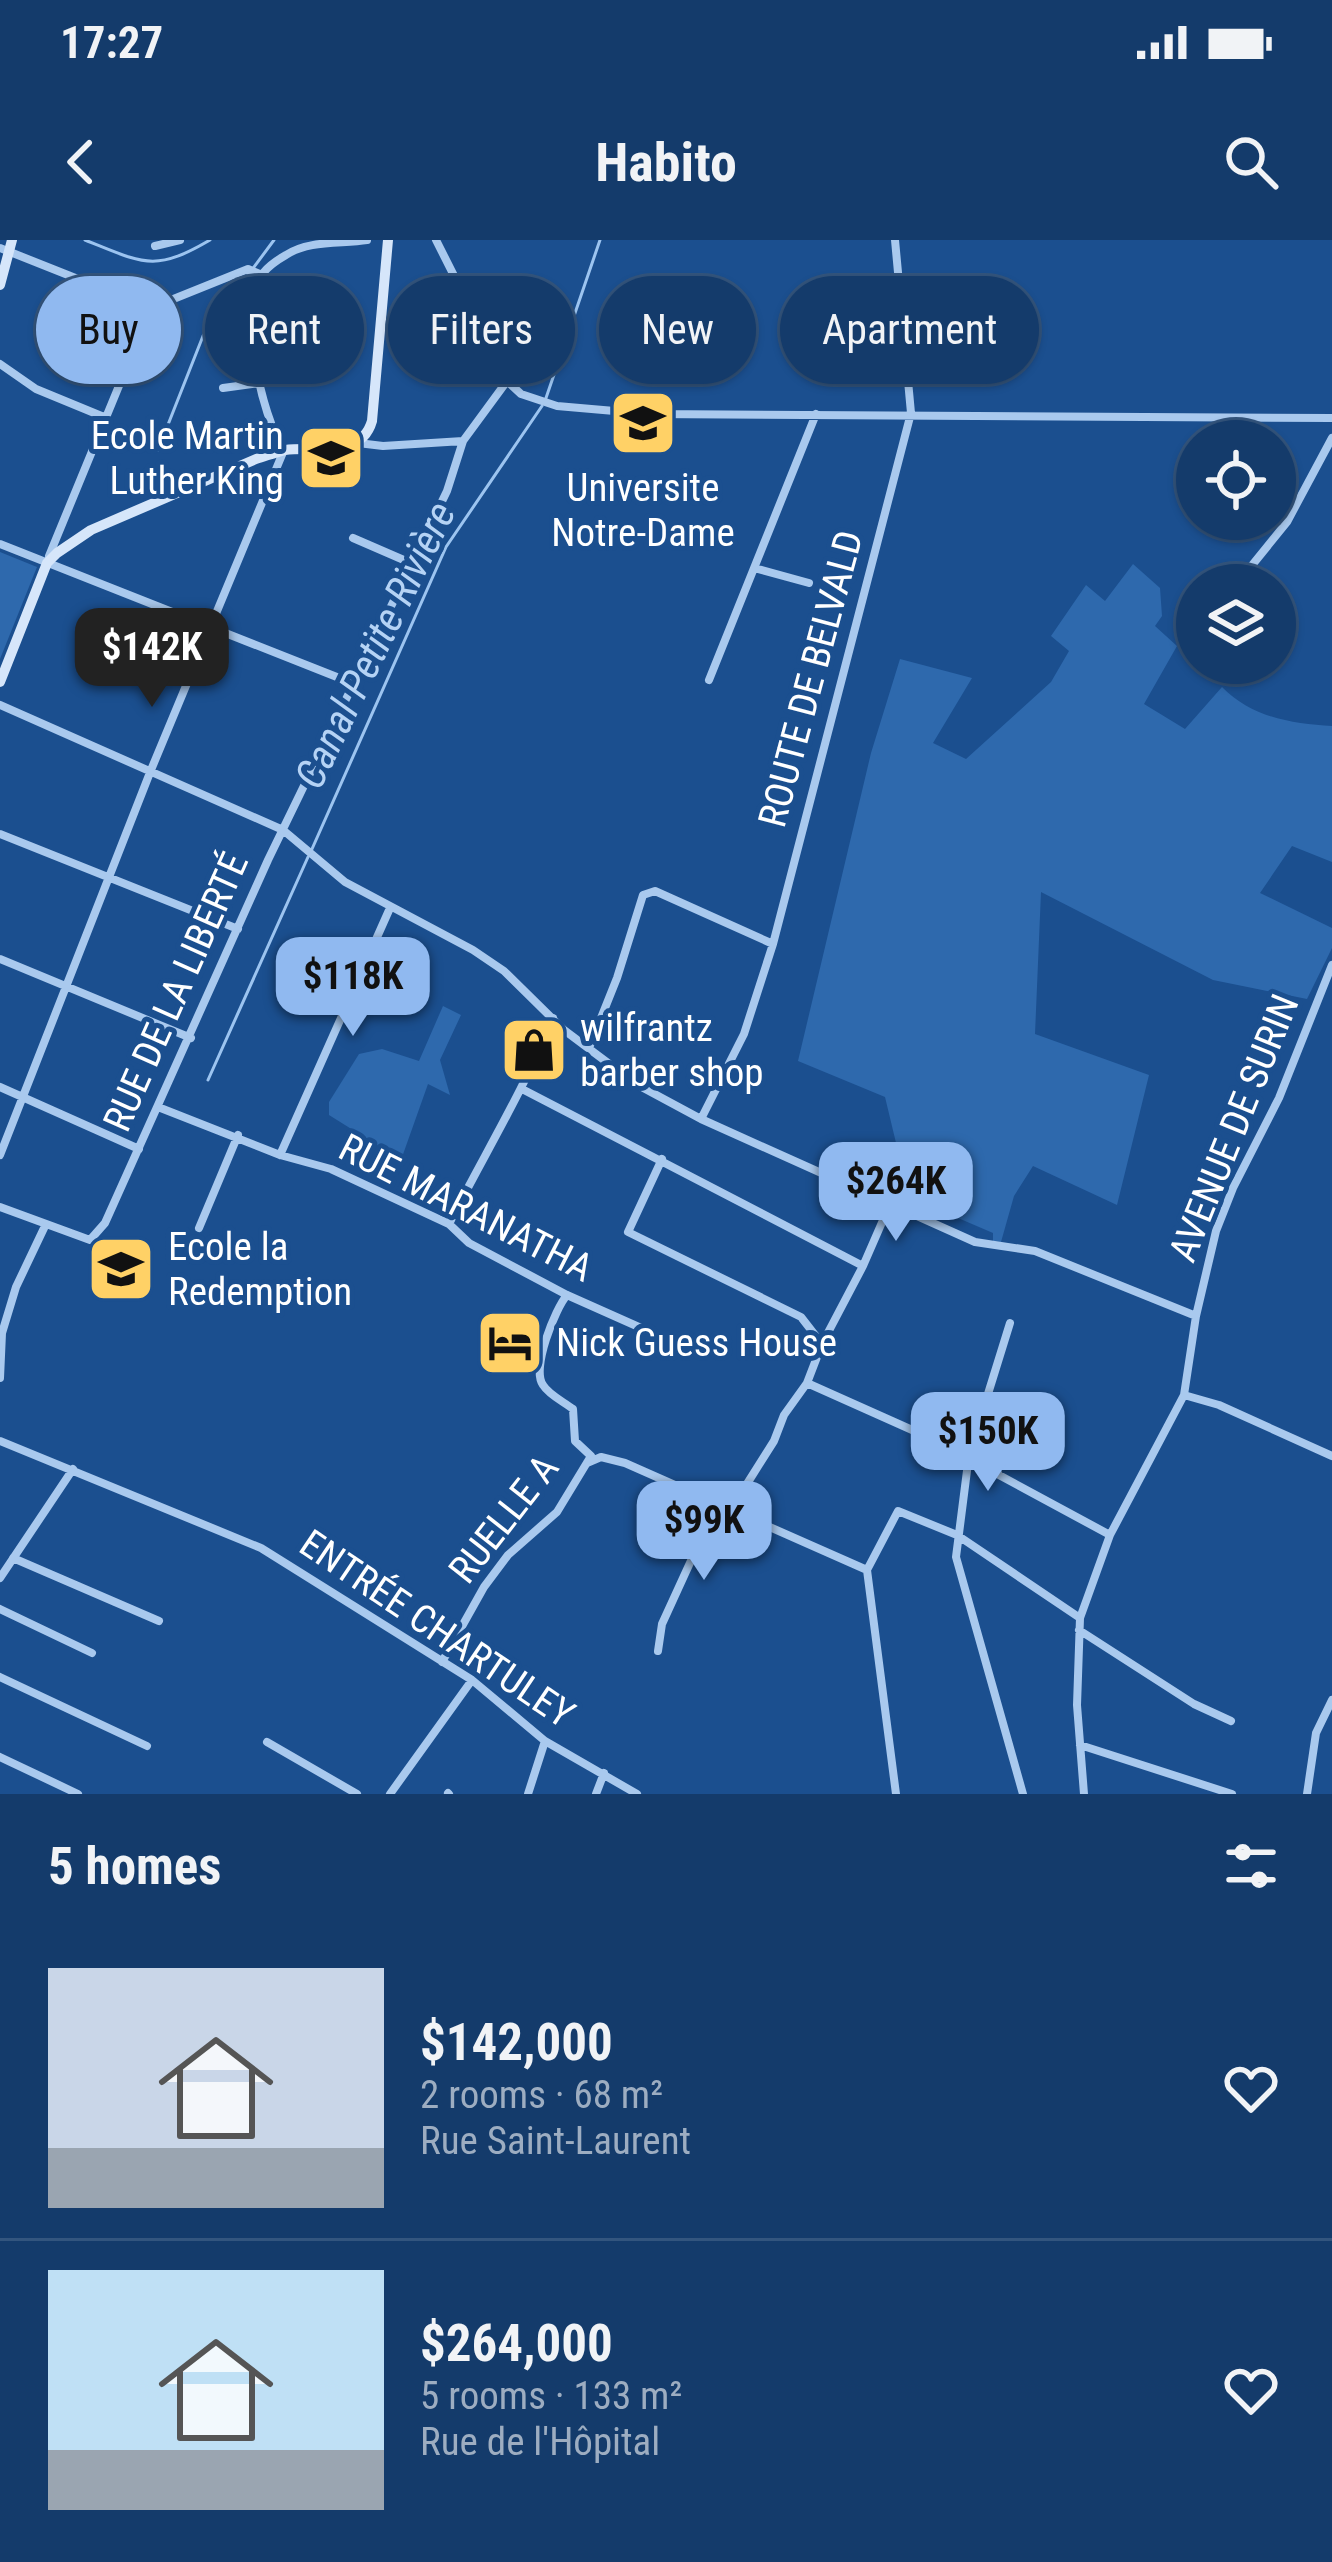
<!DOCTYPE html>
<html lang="en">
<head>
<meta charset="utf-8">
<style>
	:root { --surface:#143b6b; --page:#214673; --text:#f1f3f6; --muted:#9dadc1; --line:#33557e; --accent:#90b9f0 }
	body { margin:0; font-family:"Roboto Condensed",sans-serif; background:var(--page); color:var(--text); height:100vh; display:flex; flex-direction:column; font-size:45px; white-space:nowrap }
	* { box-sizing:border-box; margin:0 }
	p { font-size:39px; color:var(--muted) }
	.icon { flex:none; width:66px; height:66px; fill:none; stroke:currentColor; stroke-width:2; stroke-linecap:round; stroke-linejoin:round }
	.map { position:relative; height:1554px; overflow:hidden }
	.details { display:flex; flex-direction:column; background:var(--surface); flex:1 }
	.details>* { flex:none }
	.banner { position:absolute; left:36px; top:36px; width:1260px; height:108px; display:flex; gap:24px }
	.controls { position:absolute; left:1176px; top:180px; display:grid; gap:24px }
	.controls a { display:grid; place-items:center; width:120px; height:120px; border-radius:50%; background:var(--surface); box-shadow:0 3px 9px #0004,0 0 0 3px var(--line); font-size:60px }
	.price { position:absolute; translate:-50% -102px; padding:0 27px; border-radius:24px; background:var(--accent); color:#111; font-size:39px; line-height:78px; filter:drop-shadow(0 3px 6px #0008) }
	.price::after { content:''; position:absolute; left:50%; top:72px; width:36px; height:27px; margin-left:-18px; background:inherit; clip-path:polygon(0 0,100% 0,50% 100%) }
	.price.selected { background:#222; color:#fff }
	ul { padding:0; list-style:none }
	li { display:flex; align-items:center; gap:36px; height:300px; padding:0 48px }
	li+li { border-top:3px solid var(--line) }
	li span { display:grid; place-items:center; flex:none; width:336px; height:240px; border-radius:0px; color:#555 }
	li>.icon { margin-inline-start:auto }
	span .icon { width:144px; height:144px; fill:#fffc; stroke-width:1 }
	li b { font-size:51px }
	h2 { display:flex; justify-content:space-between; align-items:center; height:144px; padding:0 48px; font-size:51px }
	.pill { padding:0 42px; border-radius:54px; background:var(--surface); box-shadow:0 3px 9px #0004,0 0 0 3px var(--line); font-size:42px; line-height:108px }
	.pill.selected { background:var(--accent); color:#111 }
	.status { display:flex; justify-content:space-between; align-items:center; height:84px; padding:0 60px; background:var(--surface); direction:ltr }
	.status svg { height:33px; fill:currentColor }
	header { display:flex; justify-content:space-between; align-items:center; height:156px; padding:0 48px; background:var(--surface); font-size:54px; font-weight:700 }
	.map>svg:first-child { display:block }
	.green { fill:#2e69ad }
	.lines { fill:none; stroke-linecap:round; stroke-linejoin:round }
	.stream { stroke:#9cc4f0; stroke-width:3 }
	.street { stroke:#a9c9ee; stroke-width:8 }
	.secondary { stroke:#d6e6fa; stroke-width:10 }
	.labels { text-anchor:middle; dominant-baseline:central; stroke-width:10; stroke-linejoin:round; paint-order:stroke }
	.poi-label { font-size:39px; fill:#fff; stroke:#1b4f8f; text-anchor:start }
	.street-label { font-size:39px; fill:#fff; stroke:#1b4f8f }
	.water-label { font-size:42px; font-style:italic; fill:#b5d3f5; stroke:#1b4f8f }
</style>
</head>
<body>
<div class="status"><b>17:27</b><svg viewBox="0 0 49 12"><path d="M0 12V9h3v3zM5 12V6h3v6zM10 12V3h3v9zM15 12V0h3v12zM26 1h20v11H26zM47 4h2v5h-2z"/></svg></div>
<header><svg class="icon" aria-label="back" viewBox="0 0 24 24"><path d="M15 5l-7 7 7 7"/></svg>Habito<svg class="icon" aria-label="search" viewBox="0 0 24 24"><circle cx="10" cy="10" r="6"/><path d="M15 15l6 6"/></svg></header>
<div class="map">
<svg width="1332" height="1554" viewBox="0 0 1332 1554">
	<rect width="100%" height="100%" fill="#1b4f8f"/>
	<path class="green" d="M0,312L37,327L0,419Z
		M1133,324L1160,348L1162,376L1155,386L1177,406L1144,464L1185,489L1222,447C1251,477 1292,484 1332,486V622L1292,606L1260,653L1332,688V708L1307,759L1213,740L1041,652L1035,794L1149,835L1117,965L1033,926L1014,956L1001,1002L993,1001V993L909,957L885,857L798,821L871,513L900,419L972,438L933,503L966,519L1051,442L1069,411L1051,396L1086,345L1105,361Z
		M443,766L461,775L440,820L450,855L428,844L401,920L329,875V862L359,814L382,809L419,821Z"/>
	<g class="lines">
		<path class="stream" d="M85,0C143,23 154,33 210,0
			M546,158L600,0
			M158,210L203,96L274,0
			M312,609L446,307L542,166
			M208,840L308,617"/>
		<path class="street" d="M436,0L507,141L521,154L557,166L649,174L1332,178
			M155,6L180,0
			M0,8L151,68L248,29L262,35
			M0,124L36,149L104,177
			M223,148L259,143
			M358,203L383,206L463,201
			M353,298L413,324
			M0,304L352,443
			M49,316L151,68
			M754,328L809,343
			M1236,345L1287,282L1332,198
			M709,440L816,174
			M0,465L283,590L345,642L473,710L504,731L564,790L636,844L701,879L975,1002L1035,1011L1196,1076
			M0,594L238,689
			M0,719L191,798
			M589,808L617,738L643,655L655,651L773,704
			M0,847L139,909
			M522,849L863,1026L822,1104L807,1143L784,1175L774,1201L745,1247L736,1273
			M158,867L280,915L331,929L449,984L469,1003L567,1055L677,1104
			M701,879L744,794L773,704L911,173L895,0
			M0,915L151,530L284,210C261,176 237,67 264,32C269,26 279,19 286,15C308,0 341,4 367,0
			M280,915L390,668
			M662,919L628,992L801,1077L822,1104
			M0,967L90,1000L105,983L268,620L447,251L463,201L507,141
			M449,984C484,915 524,850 553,778
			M199,988L238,895
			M863,1026L890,964
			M1010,1083L969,1215L956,1317L1023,1554
			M0,1138L2,1093L16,1047L45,986
			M807,1143L995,1227L999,1235L1110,1295
			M1184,1155L1219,1165L1332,1216
			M0,1201L261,1308L472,1440L545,1501L637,1554
			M587,1223L601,1217L625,1223L867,1330
			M13,1318L159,1381
			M0,1338L73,1229
			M0,1369L92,1413
			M1079,1390L1194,1464L1231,1481
			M658,1411L662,1384L716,1266
			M442,1422L484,1347L508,1315L557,1272L591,1216L575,1201L573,1169C564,1162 549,1155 543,1145C531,1129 555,1069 567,1055
			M0,1437L147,1506
			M267,1502L357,1554
			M1080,1505L1232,1554
			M0,1517L78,1554
			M448,1553L449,1554
			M390,1554L472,1440
			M528,1554L545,1501
			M596,1554L604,1533
			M896,1554L867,1330L898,1271L957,1295L1080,1378
			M1084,1554L1077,1465L1080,1378L1110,1295L1184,1155L1196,1076L1216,991L1233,948L1279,858L1332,725
			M1307,1554L1316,1493L1332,1460"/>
		<path class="secondary" d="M0,45L12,0
			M0,442L47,323L57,313L91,290L256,219C266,216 276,212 285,210C316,206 361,219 372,181L388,0"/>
	</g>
	<defs>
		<g id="university-square" transform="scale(3.45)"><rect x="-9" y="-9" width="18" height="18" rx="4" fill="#ffd166" stroke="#1b4f8f"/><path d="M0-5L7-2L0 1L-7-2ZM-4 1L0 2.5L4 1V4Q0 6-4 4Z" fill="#111"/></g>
		<g id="school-square" transform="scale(3.45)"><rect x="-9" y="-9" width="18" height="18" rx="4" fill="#ffd166" stroke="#1b4f8f"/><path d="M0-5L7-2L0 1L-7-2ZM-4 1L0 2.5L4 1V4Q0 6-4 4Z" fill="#111"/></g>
		<g id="shop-square" transform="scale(3.45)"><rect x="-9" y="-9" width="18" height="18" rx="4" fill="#ffd166" stroke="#1b4f8f"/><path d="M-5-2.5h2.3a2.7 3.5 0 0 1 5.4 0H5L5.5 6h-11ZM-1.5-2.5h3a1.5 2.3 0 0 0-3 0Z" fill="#111"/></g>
		<g id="hotel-square" transform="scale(3.45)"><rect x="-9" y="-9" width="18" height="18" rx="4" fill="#ffd166" stroke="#1b4f8f"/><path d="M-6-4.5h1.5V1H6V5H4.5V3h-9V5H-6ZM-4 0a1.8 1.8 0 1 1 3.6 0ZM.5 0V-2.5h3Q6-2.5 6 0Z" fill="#111"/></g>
	</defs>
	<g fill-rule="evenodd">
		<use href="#university-square" x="643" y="183"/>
		<use href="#school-square" x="331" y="218"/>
		<use href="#shop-square" x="534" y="810"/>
		<use href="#school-square" x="121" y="1029"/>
		<use href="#hotel-square" x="510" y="1103"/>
	</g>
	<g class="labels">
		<g class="poi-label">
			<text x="284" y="196" text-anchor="end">Ecole Martin<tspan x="284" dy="45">Luther King</tspan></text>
			<text x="643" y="248" text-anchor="middle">Universite<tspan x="643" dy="45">Notre-Dame</tspan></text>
			<text x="580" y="788">wilfrantz<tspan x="580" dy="45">barber shop</tspan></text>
			<text x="168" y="1007">Ecole la<tspan x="168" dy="45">Redemption</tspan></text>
			<text x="556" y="1103">Nick Guess House</text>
		</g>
		<g class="street-label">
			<text transform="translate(811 439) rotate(-75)">ROUTE DE BELVALD</text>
			<text transform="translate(176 752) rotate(-66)">RUE DE LA LIBERTÉ</text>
			<text transform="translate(1234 888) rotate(-68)">AVENUE DE SURIN</text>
			<text transform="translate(466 968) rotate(27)">RUE MARANATHA</text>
			<text transform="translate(504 1279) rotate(-52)">RUELLE A</text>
			<text transform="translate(437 1389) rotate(34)">ENTRÉE CHARTULEY</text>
		</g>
		<g class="water-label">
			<text transform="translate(375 405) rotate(-64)">Canal Petite Rivière</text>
		</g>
	</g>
</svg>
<div class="controls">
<a><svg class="icon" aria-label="locate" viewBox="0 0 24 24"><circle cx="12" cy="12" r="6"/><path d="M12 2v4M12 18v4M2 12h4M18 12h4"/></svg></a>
<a><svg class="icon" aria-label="layers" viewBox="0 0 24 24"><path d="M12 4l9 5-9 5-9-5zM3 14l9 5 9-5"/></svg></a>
</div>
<b class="price selected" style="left:152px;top:470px">$142K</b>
<b class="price" style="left:353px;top:799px">$118K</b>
<b class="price" style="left:896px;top:1004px">$264K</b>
<b class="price" style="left:988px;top:1254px">$150K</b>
<b class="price" style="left:704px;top:1343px">$99K</b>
<div class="banner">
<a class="pill selected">Buy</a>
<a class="pill">Rent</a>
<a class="pill">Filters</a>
<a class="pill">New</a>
<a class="pill">Apartment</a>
</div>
</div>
<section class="details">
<h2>5 homes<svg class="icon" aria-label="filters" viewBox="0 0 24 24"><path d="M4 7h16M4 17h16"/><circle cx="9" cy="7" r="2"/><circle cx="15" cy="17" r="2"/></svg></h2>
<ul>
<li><span style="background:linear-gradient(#c9d6e8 75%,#9aa5b1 0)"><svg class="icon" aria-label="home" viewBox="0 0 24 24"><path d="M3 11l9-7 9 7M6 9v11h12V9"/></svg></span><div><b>$142,000</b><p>2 rooms · 68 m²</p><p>Rue Saint-Laurent</p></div><svg class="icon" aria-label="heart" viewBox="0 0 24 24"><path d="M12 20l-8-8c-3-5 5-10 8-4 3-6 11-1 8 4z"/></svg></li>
<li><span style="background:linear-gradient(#bfe0f5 75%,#9aa5b1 0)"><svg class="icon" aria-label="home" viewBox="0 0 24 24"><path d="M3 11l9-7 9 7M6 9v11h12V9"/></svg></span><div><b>$264,000</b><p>5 rooms · 133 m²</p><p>Rue de l'Hôpital</p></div><svg class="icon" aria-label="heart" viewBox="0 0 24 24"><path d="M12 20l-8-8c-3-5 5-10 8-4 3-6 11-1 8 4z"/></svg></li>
</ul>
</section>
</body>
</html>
